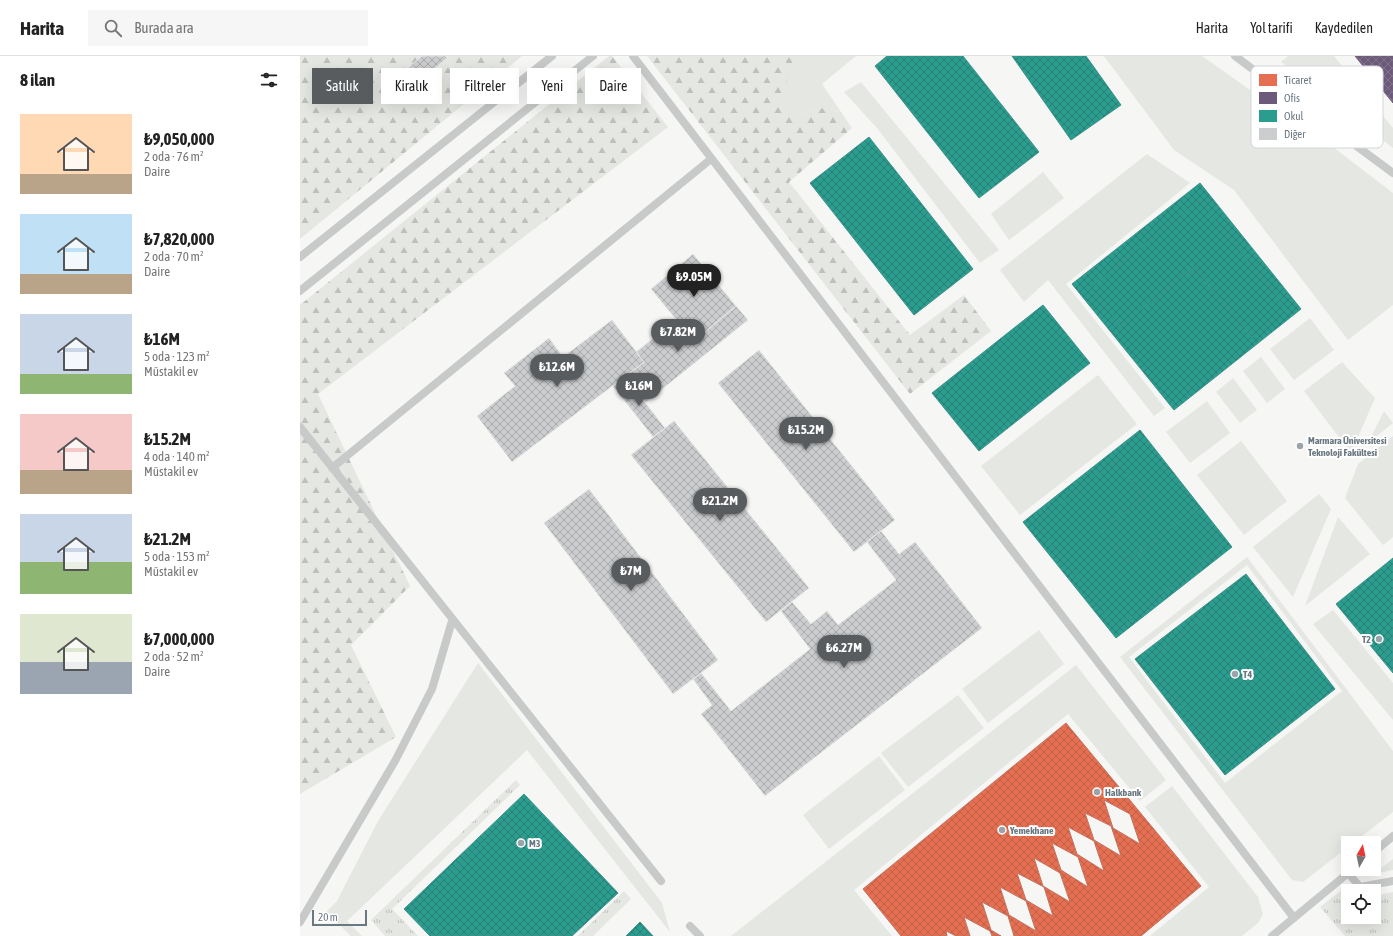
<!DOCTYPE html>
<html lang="tr">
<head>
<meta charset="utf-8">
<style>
	:root { --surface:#fff; --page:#f6f6f6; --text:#222; --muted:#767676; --line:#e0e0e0; --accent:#585c5f }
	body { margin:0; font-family:"Asap Condensed",sans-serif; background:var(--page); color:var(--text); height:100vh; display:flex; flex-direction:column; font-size:15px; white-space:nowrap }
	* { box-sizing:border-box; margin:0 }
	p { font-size:13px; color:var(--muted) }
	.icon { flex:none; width:22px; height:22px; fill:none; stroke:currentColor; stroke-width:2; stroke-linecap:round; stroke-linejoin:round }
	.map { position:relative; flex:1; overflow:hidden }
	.details { display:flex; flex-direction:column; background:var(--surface); width:300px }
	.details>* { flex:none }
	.banner { position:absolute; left:12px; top:12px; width:380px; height:36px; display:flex; gap:8px }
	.needle { width:26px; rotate:9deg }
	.fabs { position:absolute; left:1041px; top:780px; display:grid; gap:8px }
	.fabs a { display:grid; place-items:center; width:40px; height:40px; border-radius:0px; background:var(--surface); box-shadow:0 4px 16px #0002; font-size:20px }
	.scale { position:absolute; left:12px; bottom:10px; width:55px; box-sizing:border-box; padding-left:4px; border:2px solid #6a7881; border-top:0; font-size:11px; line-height:14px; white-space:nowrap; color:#6a7881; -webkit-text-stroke:3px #fff; paint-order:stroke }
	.price { position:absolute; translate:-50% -34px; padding:0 9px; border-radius:14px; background:var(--accent); color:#fff; font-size:13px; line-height:26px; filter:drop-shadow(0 1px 2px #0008) }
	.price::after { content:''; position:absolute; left:50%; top:24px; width:12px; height:9px; margin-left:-6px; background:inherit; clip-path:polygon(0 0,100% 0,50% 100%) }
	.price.active { background:#222; color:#fff }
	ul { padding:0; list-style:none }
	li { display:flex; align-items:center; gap:12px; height:100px; padding:0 20px }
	li span { display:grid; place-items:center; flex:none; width:112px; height:80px; border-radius:0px; color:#555 }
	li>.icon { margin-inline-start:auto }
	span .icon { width:48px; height:48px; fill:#fffc; stroke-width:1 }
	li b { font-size:17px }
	h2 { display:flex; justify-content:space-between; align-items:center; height:48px; padding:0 20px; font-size:17px }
	.tag { padding:0 14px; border-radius:0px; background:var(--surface); box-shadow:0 4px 16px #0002; font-size:14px; line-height:36px }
	.tag.active { background:var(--accent); color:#fff }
	header { display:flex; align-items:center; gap:24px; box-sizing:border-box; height:56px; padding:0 20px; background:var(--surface); border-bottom:1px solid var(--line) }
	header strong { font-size:19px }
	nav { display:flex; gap:22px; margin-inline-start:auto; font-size:14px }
	.search { width:280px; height:36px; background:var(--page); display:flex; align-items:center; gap:10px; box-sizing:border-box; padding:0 14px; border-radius:0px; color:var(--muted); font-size:15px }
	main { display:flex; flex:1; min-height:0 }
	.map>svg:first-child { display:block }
	.grass { fill:url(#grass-tufts) }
	.forest { fill:url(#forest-firs) }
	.garden { fill:#e5e7e3; fill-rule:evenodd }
	.shops { fill:url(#shops-cross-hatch); stroke:#c2725f; fill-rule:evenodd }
	.offices { fill:url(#offices-cross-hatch); stroke:#6c627c }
	.schools { fill:url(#schools-cross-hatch); stroke:#3d928b }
	.building { fill:url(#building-cross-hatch); stroke:#e6e6e4 }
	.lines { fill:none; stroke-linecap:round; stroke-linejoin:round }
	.service { stroke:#c8caca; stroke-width:8 }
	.poi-dot { fill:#9ba4aa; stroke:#fff; stroke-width:1.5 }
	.labels { text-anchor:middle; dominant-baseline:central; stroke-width:4; stroke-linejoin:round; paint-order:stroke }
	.poi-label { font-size:10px; font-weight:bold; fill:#6a7881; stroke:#fff; text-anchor:start }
	.key { fill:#fff; stroke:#d2d6d9; stroke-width:1 }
	.key-label { font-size:11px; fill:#6a7881 }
</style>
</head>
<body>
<header>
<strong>Harita</strong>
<div class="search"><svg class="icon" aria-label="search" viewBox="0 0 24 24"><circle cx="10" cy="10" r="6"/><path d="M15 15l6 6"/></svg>Burada ara</div>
<nav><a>Harita</a><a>Yol tarifi</a><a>Kaydedilen</a></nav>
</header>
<main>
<section class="details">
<h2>8 ilan<svg class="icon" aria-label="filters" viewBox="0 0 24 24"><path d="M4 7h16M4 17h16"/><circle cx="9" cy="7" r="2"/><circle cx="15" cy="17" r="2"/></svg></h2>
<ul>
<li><span style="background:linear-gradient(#ffd9b3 75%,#b9a48a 0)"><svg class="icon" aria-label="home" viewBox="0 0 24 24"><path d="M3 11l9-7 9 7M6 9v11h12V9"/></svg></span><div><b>₺9,050,000</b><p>2 oda · 76 m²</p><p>Daire</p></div></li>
<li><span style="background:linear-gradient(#bfe0f5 75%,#b9a48a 0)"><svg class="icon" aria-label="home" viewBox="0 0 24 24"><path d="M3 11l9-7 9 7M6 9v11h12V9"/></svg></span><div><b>₺7,820,000</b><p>2 oda · 70 m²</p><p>Daire</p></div></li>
<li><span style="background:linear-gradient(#c9d6e8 75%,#8fb573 0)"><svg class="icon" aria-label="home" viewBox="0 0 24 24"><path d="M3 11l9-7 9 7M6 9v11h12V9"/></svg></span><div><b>₺16M</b><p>5 oda · 123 m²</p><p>Müstakil ev</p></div></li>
<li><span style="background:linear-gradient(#f6c9c9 70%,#b9a48a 0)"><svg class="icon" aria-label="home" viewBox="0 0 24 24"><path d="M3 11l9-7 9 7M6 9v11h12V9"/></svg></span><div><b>₺15.2M</b><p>4 oda · 140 m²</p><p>Müstakil ev</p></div></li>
<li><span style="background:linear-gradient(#c9d6e8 60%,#8fb573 0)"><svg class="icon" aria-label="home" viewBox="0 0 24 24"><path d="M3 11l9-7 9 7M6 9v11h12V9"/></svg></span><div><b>₺21.2M</b><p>5 oda · 153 m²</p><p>Müstakil ev</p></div></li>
<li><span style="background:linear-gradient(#dfe7d0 60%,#9aa5b1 0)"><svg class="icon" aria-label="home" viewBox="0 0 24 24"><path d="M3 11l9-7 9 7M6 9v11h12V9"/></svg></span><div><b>₺7,000,000</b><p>2 oda · 52 m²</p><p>Daire</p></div></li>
</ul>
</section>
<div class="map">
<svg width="1093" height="880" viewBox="0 0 1093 880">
	<defs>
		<pattern id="grass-tufts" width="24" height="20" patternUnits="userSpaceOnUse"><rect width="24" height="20" fill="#e5e7e3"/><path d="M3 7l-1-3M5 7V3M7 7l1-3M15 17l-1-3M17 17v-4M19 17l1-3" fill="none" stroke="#bec0bd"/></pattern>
		<pattern id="forest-firs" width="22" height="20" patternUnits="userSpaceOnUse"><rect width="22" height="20" fill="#e5e7e3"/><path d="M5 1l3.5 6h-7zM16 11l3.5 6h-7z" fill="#bec0bd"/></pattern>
		<pattern id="shops-cross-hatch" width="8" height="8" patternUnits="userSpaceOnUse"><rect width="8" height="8" fill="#e76f51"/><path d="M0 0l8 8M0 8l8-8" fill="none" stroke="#bf6049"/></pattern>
		<pattern id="offices-cross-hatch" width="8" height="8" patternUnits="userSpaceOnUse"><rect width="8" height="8" fill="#6d597a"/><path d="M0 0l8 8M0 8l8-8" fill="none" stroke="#81728d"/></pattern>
		<pattern id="schools-cross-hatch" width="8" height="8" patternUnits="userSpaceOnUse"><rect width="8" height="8" fill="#2a9d8f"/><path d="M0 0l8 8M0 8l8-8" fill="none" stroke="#287f75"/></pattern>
		<pattern id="building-cross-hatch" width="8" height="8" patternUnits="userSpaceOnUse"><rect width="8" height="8" fill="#cccdce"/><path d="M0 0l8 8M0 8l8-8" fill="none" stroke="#aaabad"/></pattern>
	</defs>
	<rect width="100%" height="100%" fill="#f6f6f5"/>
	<path class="grass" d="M216,724L220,729L92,853L118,880H85L71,864Z
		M1043,833L1048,840V861H1074V840L1093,836V880H1045L1020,851Z
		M324,835L331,843L293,880H278Z"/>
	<path class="forest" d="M0,0H222L0,183Z
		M309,0H312L368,71L18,338L110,530L51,589L96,681L0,738V249Z
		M347,0H497L500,58L522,52L540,55L552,72L489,126L610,279L664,239L691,275L610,338Z"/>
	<path class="garden" d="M497,0H556L522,28L552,72L540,55L522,52L500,58L486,55L480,42Z
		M804,0H902L970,48L973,45L1093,137V249L1048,284L934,134L874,94Z
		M988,0H1034L1093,72V92L981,6Z
		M561,26L699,194L680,207L577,72L544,36Z
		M847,98L890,127L766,228L865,352L854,360L748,224L724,246L700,214Z
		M743,116L764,142L709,184L691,158Z
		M1010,262L1034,294L994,324L970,293Z
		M961,301L985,333L967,347L943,315Z
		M1042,306L1075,342L1051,397L1004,335Z
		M798,319L837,368L720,459L681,410Z
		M933,322L957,354L940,367L916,336Z
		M907,345L930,377L890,407L866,376Z
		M1084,355L1093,367L1068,387Z
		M1093,380V481L1083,489L1045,442L1058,408Z
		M941,385L987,445L944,479L897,419Z
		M1019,438L1031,453L993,541L953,491Z
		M1038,461L1070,498L1005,550Z
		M947,501L1093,695V756L1053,787H1048V791L1003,826L992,824L820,601ZM947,509L1042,635L925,727L829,601Z
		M1033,554L1093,627V664L1013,568Z
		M739,574L764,608L688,667L662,633Z
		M178,607L362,847L370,876L227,694L47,865L62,880H51L26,856L37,845L78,765Z
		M776,609L866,724L840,745L768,658L554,834L592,880H431Z
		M658,639L684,672L608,731L581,697Z
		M579,700L605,734L529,793L503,759Z
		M872,730L958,841L963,858L958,867L942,880H850L909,831L845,751Z
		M1093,803V814L1074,818Z"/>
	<path class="shops" d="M766,667L901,830L841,880H714L708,860L682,846L691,874L701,880H692L690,875L664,861L670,880H656L646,875L647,880H601L563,833ZM804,744L830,758L840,788L813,772ZM785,757L811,770L821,800L794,784ZM768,771L794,785L804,815L777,798ZM752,787L778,801L788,831L761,814ZM734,802L760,817L770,846L743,830ZM717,817L744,831L753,860L726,844ZM700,831L726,845L736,875L709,859Z"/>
	<path class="offices" d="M1055,0H1093V47Z"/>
	<path class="schools" d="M587,0H663L739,96L679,142L575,10Z
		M712,0H786L821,49L771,84Z
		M569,81L673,213L614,259L510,127Z
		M900,127L1001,253L874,354L772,228Z
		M899,144L987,253L952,281L894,211L821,270L790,232Z
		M743,249L790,307L679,395L632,337Z
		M840,374L932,491L816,582L723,466Z
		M816,404L844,441L802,474L827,506L894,454L922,490L817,572L735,467Z
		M1093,502V617L1036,548Z
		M946,518L1035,633L925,719L835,603Z
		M925,545L1004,647L927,707L847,605Z
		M1093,578V606L1079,589Z
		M224,738L318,837L272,880H130L104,853Z
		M206,764L291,852L262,880H137L112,854Z
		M340,866L353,880H326Z"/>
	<path class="building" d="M122,0H145L147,2L95,46L84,32Z
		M393,198L436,250L394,285L351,233Z
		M436,250L448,264L346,346L325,321L344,306L336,296L376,264L394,285Z
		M312,264L344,306L212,406L177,360L215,330L204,317L249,282L263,301Z
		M459,294L595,464L554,496L418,327Z
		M325,321L365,372L353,381L313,330Z
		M374,365L509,532L466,566L331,399Z
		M289,433L418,604L373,638L244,467Z
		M581,475L599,498L615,486L682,572L465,740L401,658L412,649L393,623L401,617L431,655L510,593L481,555L492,546L511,568L527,555L538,569L596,524L567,486Z"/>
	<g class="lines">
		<path class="service" d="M333,0L994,862
			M935,0L1093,117
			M0,201L252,0
			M0,235L293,0
			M0,371L361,825
			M32,412L411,103
			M1074,796L1093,780
			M1048,817L1060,831L1093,825
			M0,866L95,705L132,633L152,565
			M390,870L400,880
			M972,880L1053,813"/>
	</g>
	<g class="poi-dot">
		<circle cx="1000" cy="390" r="4"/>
		<circle cx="1079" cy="583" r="4"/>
		<circle cx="935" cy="618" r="4"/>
		<circle cx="797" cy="736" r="4"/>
		<circle cx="702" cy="774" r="4"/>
		<circle cx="221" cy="787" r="4"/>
	</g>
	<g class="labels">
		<g class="poi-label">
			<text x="1008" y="384">Marmara Üniversitesi<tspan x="1008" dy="12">Teknoloji Fakültesi</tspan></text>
			<text x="1071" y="583" text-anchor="end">T2</text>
			<text x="943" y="618">T4</text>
			<text x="805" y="736">Halkbank</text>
			<text x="710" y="774">Yemekhane</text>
			<text x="229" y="787">M3</text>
		</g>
	</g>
	<rect x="951" y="10" width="132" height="82" rx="6" class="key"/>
	<rect x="959" y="18" width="18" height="12" fill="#e76f51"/>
	<rect x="959" y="36" width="18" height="12" fill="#6d597a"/>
	<rect x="959" y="54" width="18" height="12" fill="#2a9d8f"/>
	<rect x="959" y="72" width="18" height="12" fill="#cccdce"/>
	<g class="key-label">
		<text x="984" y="28">Ticaret</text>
		<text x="984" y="46">Ofis</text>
		<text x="984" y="64">Okul</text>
		<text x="984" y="82">Diğer</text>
	</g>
</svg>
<div class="fabs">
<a><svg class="needle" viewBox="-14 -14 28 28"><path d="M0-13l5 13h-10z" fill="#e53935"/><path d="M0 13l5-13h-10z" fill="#767676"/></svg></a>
<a><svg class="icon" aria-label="locate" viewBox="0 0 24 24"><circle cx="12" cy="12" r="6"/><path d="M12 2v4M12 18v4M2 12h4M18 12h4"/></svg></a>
</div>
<div class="scale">20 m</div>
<b class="price active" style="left:394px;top:242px">₺9.05M</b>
<b class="price" style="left:378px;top:297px">₺7.82M</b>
<b class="price" style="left:257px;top:332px">₺12.6M</b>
<b class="price" style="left:339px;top:351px">₺16M</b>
<b class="price" style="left:506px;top:395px">₺15.2M</b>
<b class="price" style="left:420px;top:466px">₺21.2M</b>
<b class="price" style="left:331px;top:536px">₺7M</b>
<b class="price" style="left:544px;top:613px">₺6.27M</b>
<div class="banner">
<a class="tag active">Satılık</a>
<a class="tag">Kiralık</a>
<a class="tag">Filtreler</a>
<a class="tag">Yeni</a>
<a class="tag">Daire</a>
</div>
</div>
</main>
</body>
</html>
